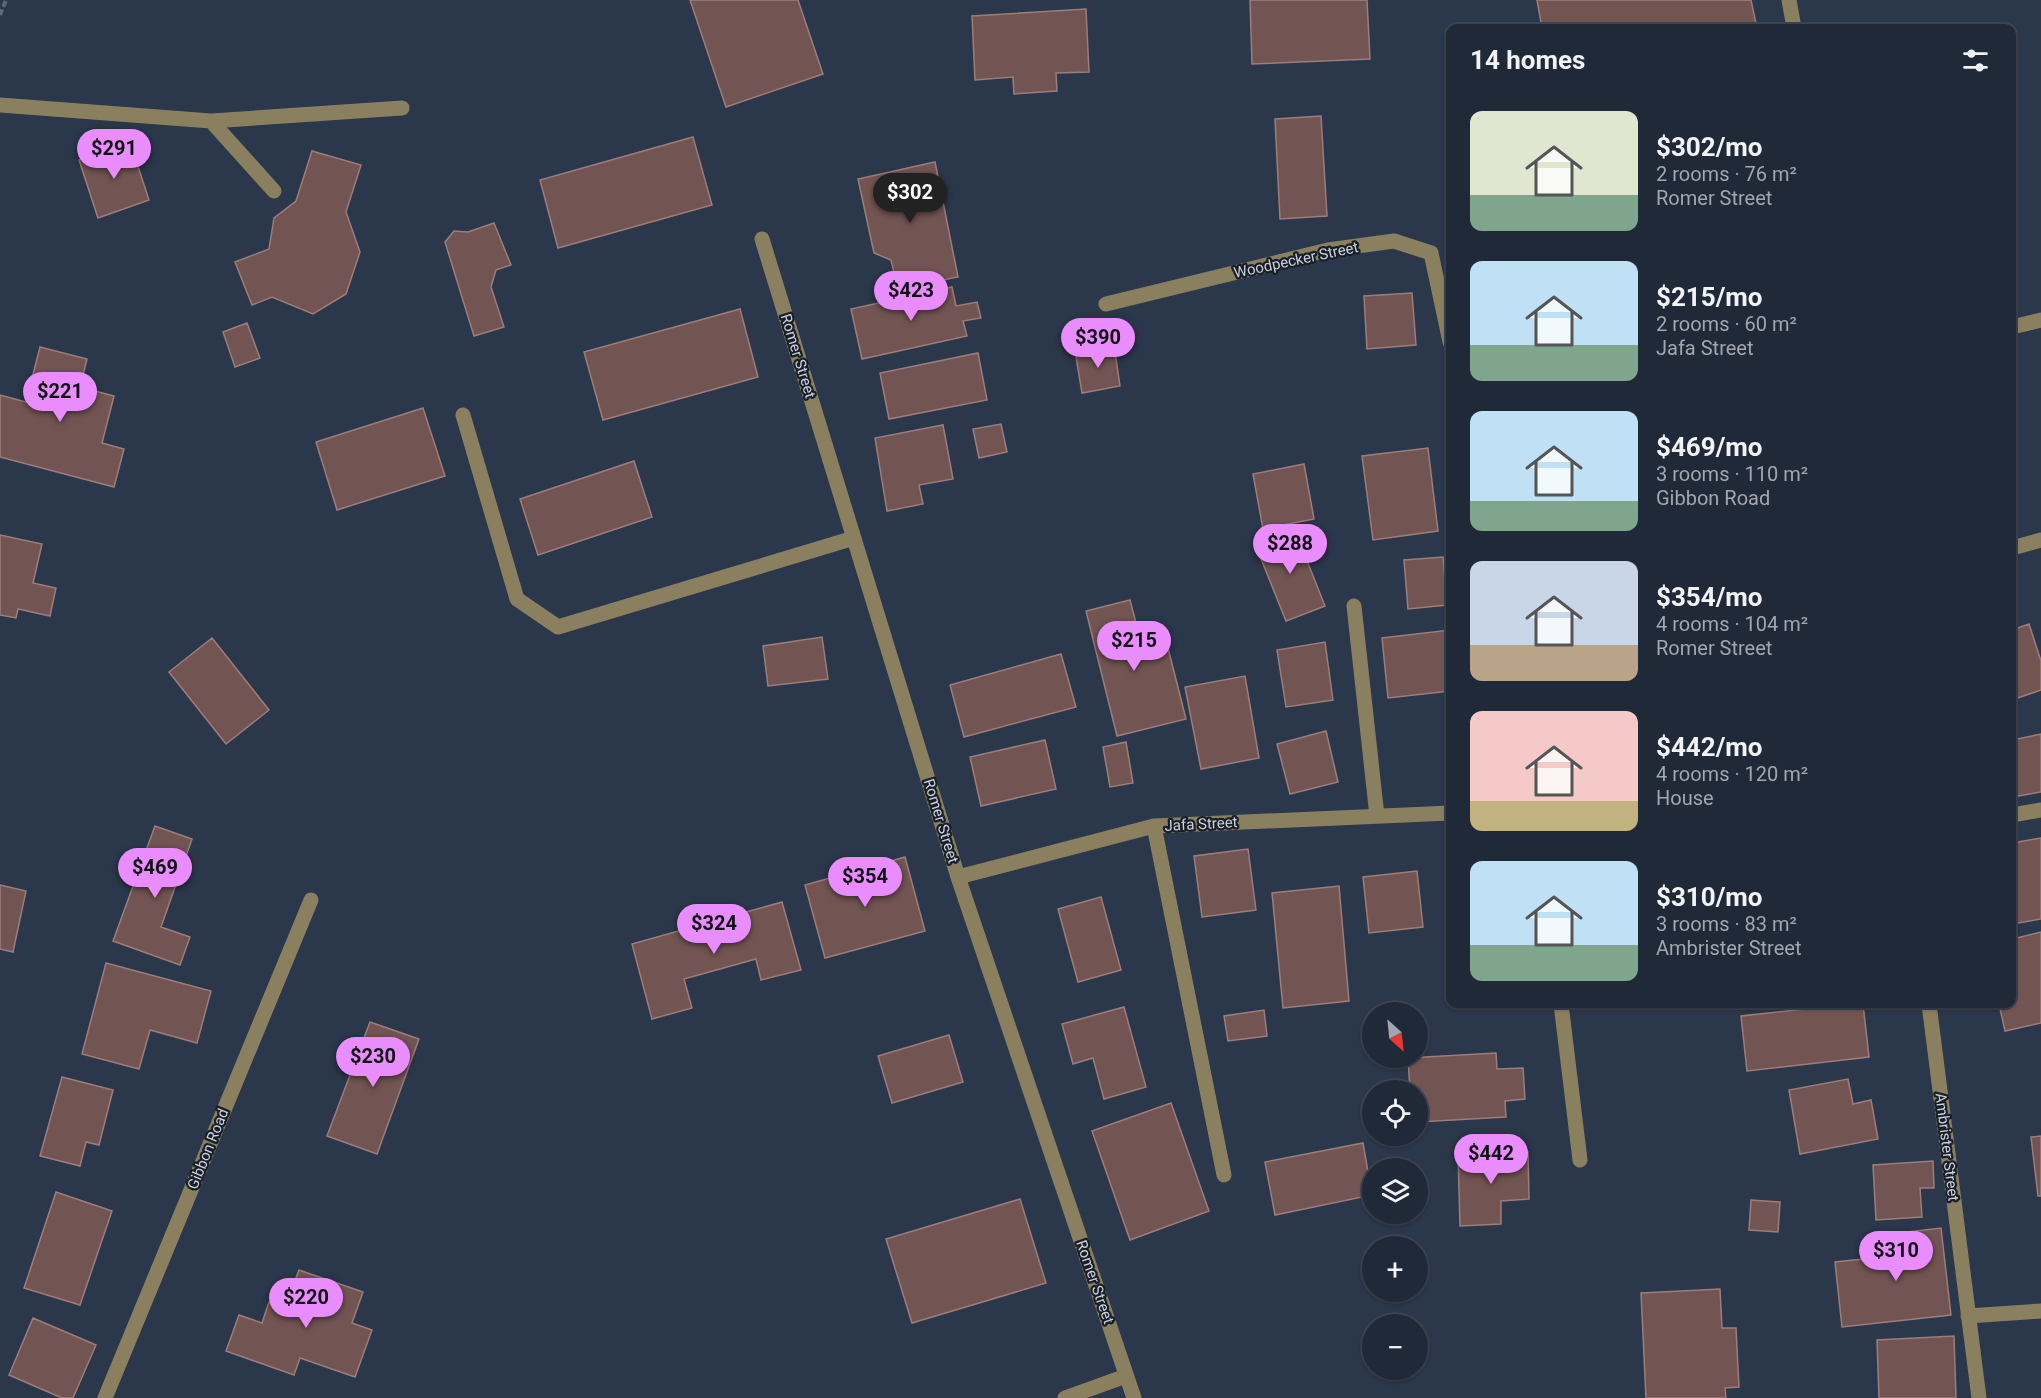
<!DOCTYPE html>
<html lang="en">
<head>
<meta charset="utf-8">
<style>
	:root { --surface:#202938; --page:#2d3543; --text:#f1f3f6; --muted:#a2a6ae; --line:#3d4553; --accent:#e98dfe }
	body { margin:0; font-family:Roboto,sans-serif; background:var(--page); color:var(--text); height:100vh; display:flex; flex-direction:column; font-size:22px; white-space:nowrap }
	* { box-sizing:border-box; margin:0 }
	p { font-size:20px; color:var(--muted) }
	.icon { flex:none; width:33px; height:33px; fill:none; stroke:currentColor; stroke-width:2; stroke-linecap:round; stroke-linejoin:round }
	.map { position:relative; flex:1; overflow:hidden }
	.sheet { position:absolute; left:1446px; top:24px; width:570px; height:984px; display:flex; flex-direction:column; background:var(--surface); border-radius:12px; box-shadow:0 2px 4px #0004,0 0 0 2px var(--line) }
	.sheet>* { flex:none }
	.needle { width:39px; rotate:153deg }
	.fabs { position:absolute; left:1362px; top:1002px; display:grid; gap:12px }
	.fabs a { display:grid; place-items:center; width:66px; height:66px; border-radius:50%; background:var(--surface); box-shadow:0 2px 4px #0004,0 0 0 2px var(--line); font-size:30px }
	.price { position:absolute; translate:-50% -51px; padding:0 14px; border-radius:21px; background:var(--accent); color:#111; font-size:20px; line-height:39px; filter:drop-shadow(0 2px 3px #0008) }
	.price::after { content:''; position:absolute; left:50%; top:36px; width:18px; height:14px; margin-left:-9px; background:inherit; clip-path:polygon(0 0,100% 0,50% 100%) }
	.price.selected { background:#222; color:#fff }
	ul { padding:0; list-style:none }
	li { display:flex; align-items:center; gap:18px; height:150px; padding:0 24px }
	li span { display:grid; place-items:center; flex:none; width:168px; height:120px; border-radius:12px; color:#555 }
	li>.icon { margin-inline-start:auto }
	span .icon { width:72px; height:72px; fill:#fffc; stroke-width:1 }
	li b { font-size:26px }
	h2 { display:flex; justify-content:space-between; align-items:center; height:72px; padding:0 24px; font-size:26px }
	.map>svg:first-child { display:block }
	.building { fill:#725553; stroke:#9c7d7b; stroke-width:1.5 }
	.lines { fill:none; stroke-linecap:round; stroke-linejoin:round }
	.path { stroke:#5e687a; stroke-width:4; stroke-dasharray:6 3; stroke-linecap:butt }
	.minor { stroke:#8a805f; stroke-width:15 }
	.labels { text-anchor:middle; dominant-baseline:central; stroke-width:4.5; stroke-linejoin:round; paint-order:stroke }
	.street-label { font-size:15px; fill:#ccd3e0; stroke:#191e27 }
</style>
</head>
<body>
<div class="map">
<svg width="2041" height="1398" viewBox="0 0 2041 1398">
	<rect width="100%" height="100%" fill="#2b374a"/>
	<path class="building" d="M690,0H798L823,74L726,107Z
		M1250,0H1367L1370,59L1252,64Z
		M1537,0H1751L1757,28H1542Z
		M1086,9L1089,72L1056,73L1057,91L1014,94L1013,77L975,80L972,16Z
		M1321,116L1327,216L1280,219L1275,119Z
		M693,137L712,205L558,248L540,180Z
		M130,142L149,200L98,218L79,160Z
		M312,151L361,165L346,212L360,252L346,294L313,314L272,297L252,305L235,262L269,249L274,218L296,201Z
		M935,162L958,277L898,289L891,260L874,253L858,179Z
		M494,223L511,265L496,270L491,287L504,327L474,336L445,242L454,231L468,232Z
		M952,287L956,306L977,302L981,318L963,321L967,336L862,359L851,309Z
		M1412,293L1416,345L1367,349L1364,296Z
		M740,309L758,377L603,420L584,352Z
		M247,323L260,358L235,367L223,332Z
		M1114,345L1120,386L1082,393L1075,351Z
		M40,347L87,359L80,387L114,396L102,443L124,449L114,487L0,457V395L26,402Z
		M978,353L987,400L889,419L880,373Z
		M423,408L445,476L337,510L316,442Z
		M1001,424L1007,452L979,458L973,429Z
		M943,425L953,479L919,485L923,504L887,511L875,438Z
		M1428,448L1438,531L1373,540L1362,456Z
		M634,461L652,517L538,555L520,499Z
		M1304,464L1314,519L1263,529L1253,474Z
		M1294,528L1325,606L1286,621L1255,544Z
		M0,535L42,544L33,583L56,588L50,616L18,609L16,618L0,615Z
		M1443,557L1447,605L1408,609L1404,560Z
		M1130,600L1142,646L1166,640L1186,719L1117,736L1086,611Z
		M2029,624L2041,661V690L2012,700V630Z
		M1450,630V691L1388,698L1382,638Z
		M822,637L828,679L768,686L763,646Z
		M212,638L269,710L226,744L169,672Z
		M1325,642L1333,700L1286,707L1277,650Z
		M1061,654L1076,707L964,737L950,685Z
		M1245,676L1259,758L1201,769L1185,687Z
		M1326,731L1338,782L1290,794L1277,744Z
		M2041,734V792L2012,797V740Z
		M1045,740L1056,789L981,806L970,757Z
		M1126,742L1133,783L1110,787L1103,747Z
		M155,826L192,839L161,927L190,937L180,965L113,941Z
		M2041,838V919L2012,924V843Z
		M1248,849L1256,910L1202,917L1194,856Z
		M905,857L925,931L825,958L805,885Z
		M1417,871L1423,927L1369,933L1363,877Z
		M0,885L26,891L13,952L0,949Z
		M1339,886L1349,1001L1283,1008L1272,893Z
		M1101,897L1121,970L1078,982L1058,909Z
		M782,902L801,970L761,980L756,959L684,979L692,1008L652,1019L632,944Z
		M2041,932V1023L2005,1031L1999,1004H2012V939Z
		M106,963L211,991L197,1043L150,1030L139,1069L82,1054Z
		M1463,1004H1503L1463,1007Z
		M1851,1004H1863L1869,1057L1747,1071L1741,1016Z
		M1124,1007L1146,1087L1104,1099L1093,1058L1073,1064L1062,1024Z
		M1264,1010L1267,1036L1228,1041L1224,1016Z
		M370,1022L419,1039L377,1154L327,1136Z
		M949,1035L963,1082L892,1103L878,1056Z
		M1496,1053L1497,1069L1523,1068L1525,1099L1505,1101L1506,1117L1418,1122V1090H1410L1408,1058Z
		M62,1077L113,1090L99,1145L86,1142L80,1166L40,1156Z
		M1848,1079L1853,1104L1871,1100L1878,1139L1800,1154L1789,1090Z
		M1171,1103L1209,1211L1130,1240L1092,1131Z
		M2041,1136V1196H2038L2031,1137Z
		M1363,1143L1372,1195L1275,1215L1265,1162Z
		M1528,1152L1529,1199L1501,1201V1224L1460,1226L1458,1155Z
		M1933,1161L1934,1188H1920L1922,1217L1876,1220L1873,1165Z
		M56,1192L112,1211L80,1305L24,1288Z
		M1020,1199L1046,1283L912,1323L886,1239Z
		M1751,1200L1780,1202L1778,1232L1749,1230Z
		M1941,1228L1951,1315L1842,1327L1835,1262L1893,1256L1891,1234Z
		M299,1270L363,1292L352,1323L372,1330L355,1377L300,1358L294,1375L226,1351L239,1315L262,1323L269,1302L285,1308Z
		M1720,1289L1722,1328H1736L1739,1387L1725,1388L1726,1398H1646L1641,1293Z
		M33,1318L96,1345L73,1398H62L9,1375Z
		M1954,1336L1956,1398H1879L1877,1340Z"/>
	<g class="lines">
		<path class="path" d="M0,15L6,0"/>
		<path class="minor" d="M1789,0L1794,28
			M0,105L211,121L402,108
			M211,121L274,191
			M762,239L958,877L1134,1398
			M1106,304L1328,250L1394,241L1431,253L1450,342
			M2012,327L2041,320
			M463,415L517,599L558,627L854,538
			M2012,548L2041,540
			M1354,606L1377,816
			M2012,815L2041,810
			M1154,826L1224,1175
			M958,877L1154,826L1450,813
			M1561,1004L1580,1160
			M1929,1004L1979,1398
			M1968,1316L2041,1311
			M105,1398L311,900
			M1065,1398L1126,1376"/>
	</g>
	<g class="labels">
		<g class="street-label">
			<text transform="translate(1296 260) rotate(-12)">Woodpecker Street</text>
			<text transform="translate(798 356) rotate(73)">Romer Street</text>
			<text transform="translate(941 821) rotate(73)">Romer Street</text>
			<text transform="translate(1201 824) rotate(-3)">Jafa Street</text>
			<text transform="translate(1947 1147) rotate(83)">Ambrister Street</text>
			<text transform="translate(208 1149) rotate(-68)">Gibbon Road</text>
			<text transform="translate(1095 1282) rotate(71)">Romer Street</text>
		</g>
	</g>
</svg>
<div class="fabs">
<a><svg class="needle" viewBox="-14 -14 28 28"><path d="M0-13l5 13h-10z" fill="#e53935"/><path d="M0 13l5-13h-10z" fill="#a2a6ae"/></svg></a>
<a><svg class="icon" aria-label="locate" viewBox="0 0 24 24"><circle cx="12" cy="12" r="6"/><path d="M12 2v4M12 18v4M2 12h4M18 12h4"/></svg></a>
<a><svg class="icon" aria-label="layers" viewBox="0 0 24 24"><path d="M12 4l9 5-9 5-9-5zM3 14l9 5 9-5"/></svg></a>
<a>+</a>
<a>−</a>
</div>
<b class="price" style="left:114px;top:180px">$291</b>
<b class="price selected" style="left:910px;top:224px">$302</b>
<b class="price" style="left:911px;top:322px">$423</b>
<b class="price" style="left:1098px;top:369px">$390</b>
<b class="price" style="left:60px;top:423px">$221</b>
<b class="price" style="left:1290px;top:575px">$288</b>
<b class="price" style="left:1134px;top:672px">$215</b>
<b class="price" style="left:155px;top:899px">$469</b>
<b class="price" style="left:865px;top:908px">$354</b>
<b class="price" style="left:714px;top:955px">$324</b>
<b class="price" style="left:373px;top:1088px">$230</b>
<b class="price" style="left:1491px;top:1185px">$442</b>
<b class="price" style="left:1896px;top:1282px">$310</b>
<b class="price" style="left:306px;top:1329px">$220</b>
<section class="sheet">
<h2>14 homes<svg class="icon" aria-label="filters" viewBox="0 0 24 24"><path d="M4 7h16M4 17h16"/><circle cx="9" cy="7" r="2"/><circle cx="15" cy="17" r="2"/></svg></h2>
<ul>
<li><span style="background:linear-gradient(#dfe7d0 70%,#7fa58c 0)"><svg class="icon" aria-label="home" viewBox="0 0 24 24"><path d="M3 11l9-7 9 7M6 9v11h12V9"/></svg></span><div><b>$302/mo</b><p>2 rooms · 76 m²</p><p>Romer Street</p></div></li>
<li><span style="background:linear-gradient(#bfe0f5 70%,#7fa58c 0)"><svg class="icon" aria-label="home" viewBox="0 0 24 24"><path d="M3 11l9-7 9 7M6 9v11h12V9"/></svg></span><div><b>$215/mo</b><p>2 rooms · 60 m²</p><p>Jafa Street</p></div></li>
<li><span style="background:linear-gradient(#bfe0f5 75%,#7fa58c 0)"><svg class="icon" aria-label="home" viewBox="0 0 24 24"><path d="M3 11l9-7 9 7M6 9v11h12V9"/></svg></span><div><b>$469/mo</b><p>3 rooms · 110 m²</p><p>Gibbon Road</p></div></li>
<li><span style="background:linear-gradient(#c9d6e8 70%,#b9a48a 0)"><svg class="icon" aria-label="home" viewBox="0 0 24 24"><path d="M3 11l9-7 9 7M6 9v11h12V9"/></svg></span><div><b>$354/mo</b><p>4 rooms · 104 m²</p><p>Romer Street</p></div></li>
<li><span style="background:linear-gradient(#f6c9c9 75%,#c2b280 0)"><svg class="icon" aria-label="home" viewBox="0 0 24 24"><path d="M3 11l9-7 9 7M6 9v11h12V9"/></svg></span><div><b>$442/mo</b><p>4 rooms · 120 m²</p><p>House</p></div></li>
<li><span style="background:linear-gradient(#bfe0f5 70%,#7fa58c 0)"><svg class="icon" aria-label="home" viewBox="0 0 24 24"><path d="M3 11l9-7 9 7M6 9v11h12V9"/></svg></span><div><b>$310/mo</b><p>3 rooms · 83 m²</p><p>Ambrister Street</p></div></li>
</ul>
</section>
</div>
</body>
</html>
